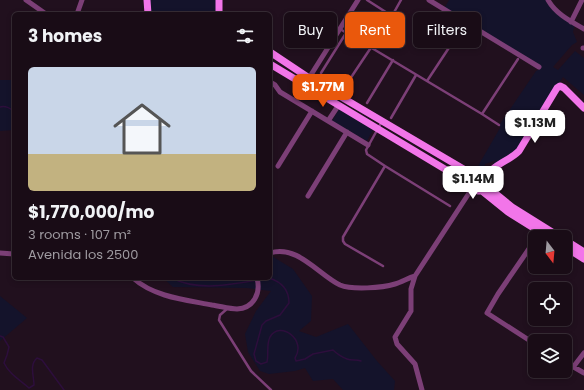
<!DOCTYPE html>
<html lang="en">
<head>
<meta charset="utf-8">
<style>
	:root { --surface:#190c16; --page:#22151f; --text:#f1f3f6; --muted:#9f9ba1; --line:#372c35; --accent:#ea580c }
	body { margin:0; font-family:Poppins,sans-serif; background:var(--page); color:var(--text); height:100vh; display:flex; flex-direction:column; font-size:15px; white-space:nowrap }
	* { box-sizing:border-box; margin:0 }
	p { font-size:13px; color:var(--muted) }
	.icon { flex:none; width:22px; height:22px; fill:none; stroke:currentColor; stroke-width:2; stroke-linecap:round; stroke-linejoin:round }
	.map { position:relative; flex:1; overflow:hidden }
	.details { position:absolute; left:12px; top:12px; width:260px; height:268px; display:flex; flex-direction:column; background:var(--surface); border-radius:6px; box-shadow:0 2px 6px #0003,0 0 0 1px var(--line) }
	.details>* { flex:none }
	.banner { position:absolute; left:284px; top:12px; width:240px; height:36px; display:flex; gap:8px }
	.needle { width:26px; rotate:164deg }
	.tools { position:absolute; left:528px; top:230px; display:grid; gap:8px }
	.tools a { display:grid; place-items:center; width:44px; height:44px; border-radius:6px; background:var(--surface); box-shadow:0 2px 6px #0003,0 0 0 1px var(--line); font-size:20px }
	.price { position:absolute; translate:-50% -34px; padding:0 9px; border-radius:8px; background:#fff; color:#222; font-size:13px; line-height:26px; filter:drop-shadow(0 1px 2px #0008) }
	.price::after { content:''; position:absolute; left:50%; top:24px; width:12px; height:9px; margin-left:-6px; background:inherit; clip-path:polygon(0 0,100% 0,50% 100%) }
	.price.current { background:var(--accent); color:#fff }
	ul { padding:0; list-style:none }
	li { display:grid; align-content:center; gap:8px; height:212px; padding:0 16px }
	li span { display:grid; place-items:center; height:124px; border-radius:6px; color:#555 }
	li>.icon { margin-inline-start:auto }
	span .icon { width:72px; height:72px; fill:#fffc; stroke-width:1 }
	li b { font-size:17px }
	h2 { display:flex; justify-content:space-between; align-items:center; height:48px; padding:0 16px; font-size:17px }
	.chip { padding:0 14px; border-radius:6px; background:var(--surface); box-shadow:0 2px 6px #0003,0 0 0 1px var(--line); font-size:14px; line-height:36px }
	.chip.current { background:var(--accent); color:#fff }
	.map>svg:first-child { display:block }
	.green { fill:#14132b }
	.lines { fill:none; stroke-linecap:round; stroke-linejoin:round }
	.stream { stroke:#2d0e3c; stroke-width:1.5 }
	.lane { stroke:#7c3f77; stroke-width:2.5 }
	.street { stroke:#7c3f77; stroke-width:5 }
	.secondary { stroke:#f275e9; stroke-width:7 }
</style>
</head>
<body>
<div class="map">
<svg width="584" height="390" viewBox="0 0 584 390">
	<rect width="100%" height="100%" fill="#21101e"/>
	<path class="green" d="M147,0H219V14H148Z
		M449,0H546L547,3L551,4L575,24L573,32L577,42L572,45L553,67L558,70L575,51L584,58V95L563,77L541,114L514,153L497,167L493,163L497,160L485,164L484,172L481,175L474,173L500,128V124L536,71L540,69L541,65L539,67L444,9Z
		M0,80H14V130L0,131Z
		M339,109L373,130L367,141L332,121Z
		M270,255L293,269L312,296L311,321L299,331L316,337L348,324L377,361L395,381L394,390H343L333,379L313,381L305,368L295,371L269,374L260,371L248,352L245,334L256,311L271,291L247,288L173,287L163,278H270Z
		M0,296L27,318L0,341Z"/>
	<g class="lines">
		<path class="stream" d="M0,107C5,105 10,108 14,111
			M172,278C200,293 240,283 269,278C282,282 289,290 289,303L280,315L266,321L262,325L254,354L256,361L261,364L267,362C269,354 266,345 270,337C280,320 307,340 295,358L296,361L305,359L313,354L333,350C337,354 342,357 347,359C352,361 356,359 361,361
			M0,336L3,337L9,347L7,355L4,363C10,375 19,379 29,388L34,385C34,376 29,365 37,358L42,360L64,390"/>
		<path class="lane" d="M367,0L392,16
			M340,29L482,114L499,125
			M321,73L346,33
			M427,81L460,31
			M344,88L392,16L401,0
			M367,103L393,60
			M482,114L518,59
			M391,118L416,75
			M381,123L366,150L367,154L385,166L343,237V241L345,244L383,266
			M385,166L450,206
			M228,308L220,315L219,320L251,371L271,390"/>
		<path class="street" d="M26,0L46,14
			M429,0L539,67
			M548,0C556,14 570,21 584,29
			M77,14L82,0
			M571,22L582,0
			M583,48H584
			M309,78L358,0
			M270,82L275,85L280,92L368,145
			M328,121L338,106
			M278,166L312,111
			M308,196L347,132
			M535,240L498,294L487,313L535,344
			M0,253L14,254
			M270,253C297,244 319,275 340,285C352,290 382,288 395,284C402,282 408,278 415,276
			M133,278C154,297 186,300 212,305C220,306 229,309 237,309C254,308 261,293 257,278
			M565,362L584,373
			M574,366L584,353
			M422,390L415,364L397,344L395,337L411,311V289L415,276L473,187"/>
		<path class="secondary" d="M147,0L148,14
			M219,14V0
			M270,52L309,78L472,174L478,180L482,181L485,185L512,207L560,237
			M270,64C337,105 405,145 473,186
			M475,182L473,186L475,190L478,191H482L508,212L548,237
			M483,182C486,178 489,172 493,169C501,162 511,159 519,151L557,88L560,86L564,88L584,108
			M565,240L584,252
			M565,247L584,259"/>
	</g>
</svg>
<div class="tools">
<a><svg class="needle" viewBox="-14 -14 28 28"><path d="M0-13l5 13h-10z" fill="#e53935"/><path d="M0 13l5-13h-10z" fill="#9f9ba1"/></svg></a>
<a><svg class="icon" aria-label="locate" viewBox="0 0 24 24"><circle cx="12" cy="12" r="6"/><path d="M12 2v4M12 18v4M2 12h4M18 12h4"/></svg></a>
<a><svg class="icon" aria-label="layers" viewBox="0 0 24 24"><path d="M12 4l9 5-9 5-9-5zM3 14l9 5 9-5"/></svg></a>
</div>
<b class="price current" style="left:323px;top:108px">$1.77M</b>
<b class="price" style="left:535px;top:144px">$1.13M</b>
<b class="price" style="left:473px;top:200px">$1.14M</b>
<div class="banner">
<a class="chip">Buy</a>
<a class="chip current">Rent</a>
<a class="chip">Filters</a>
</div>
<section class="details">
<h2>3 homes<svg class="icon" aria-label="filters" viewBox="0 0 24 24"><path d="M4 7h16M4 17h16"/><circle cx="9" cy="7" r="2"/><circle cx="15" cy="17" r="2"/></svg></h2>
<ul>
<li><span style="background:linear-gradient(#c9d6e8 70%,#c2b280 0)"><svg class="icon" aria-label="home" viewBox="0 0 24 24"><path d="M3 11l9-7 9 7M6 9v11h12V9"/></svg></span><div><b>$1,770,000/mo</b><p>3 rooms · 107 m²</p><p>Avenida los 2500</p></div></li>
</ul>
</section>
</div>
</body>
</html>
